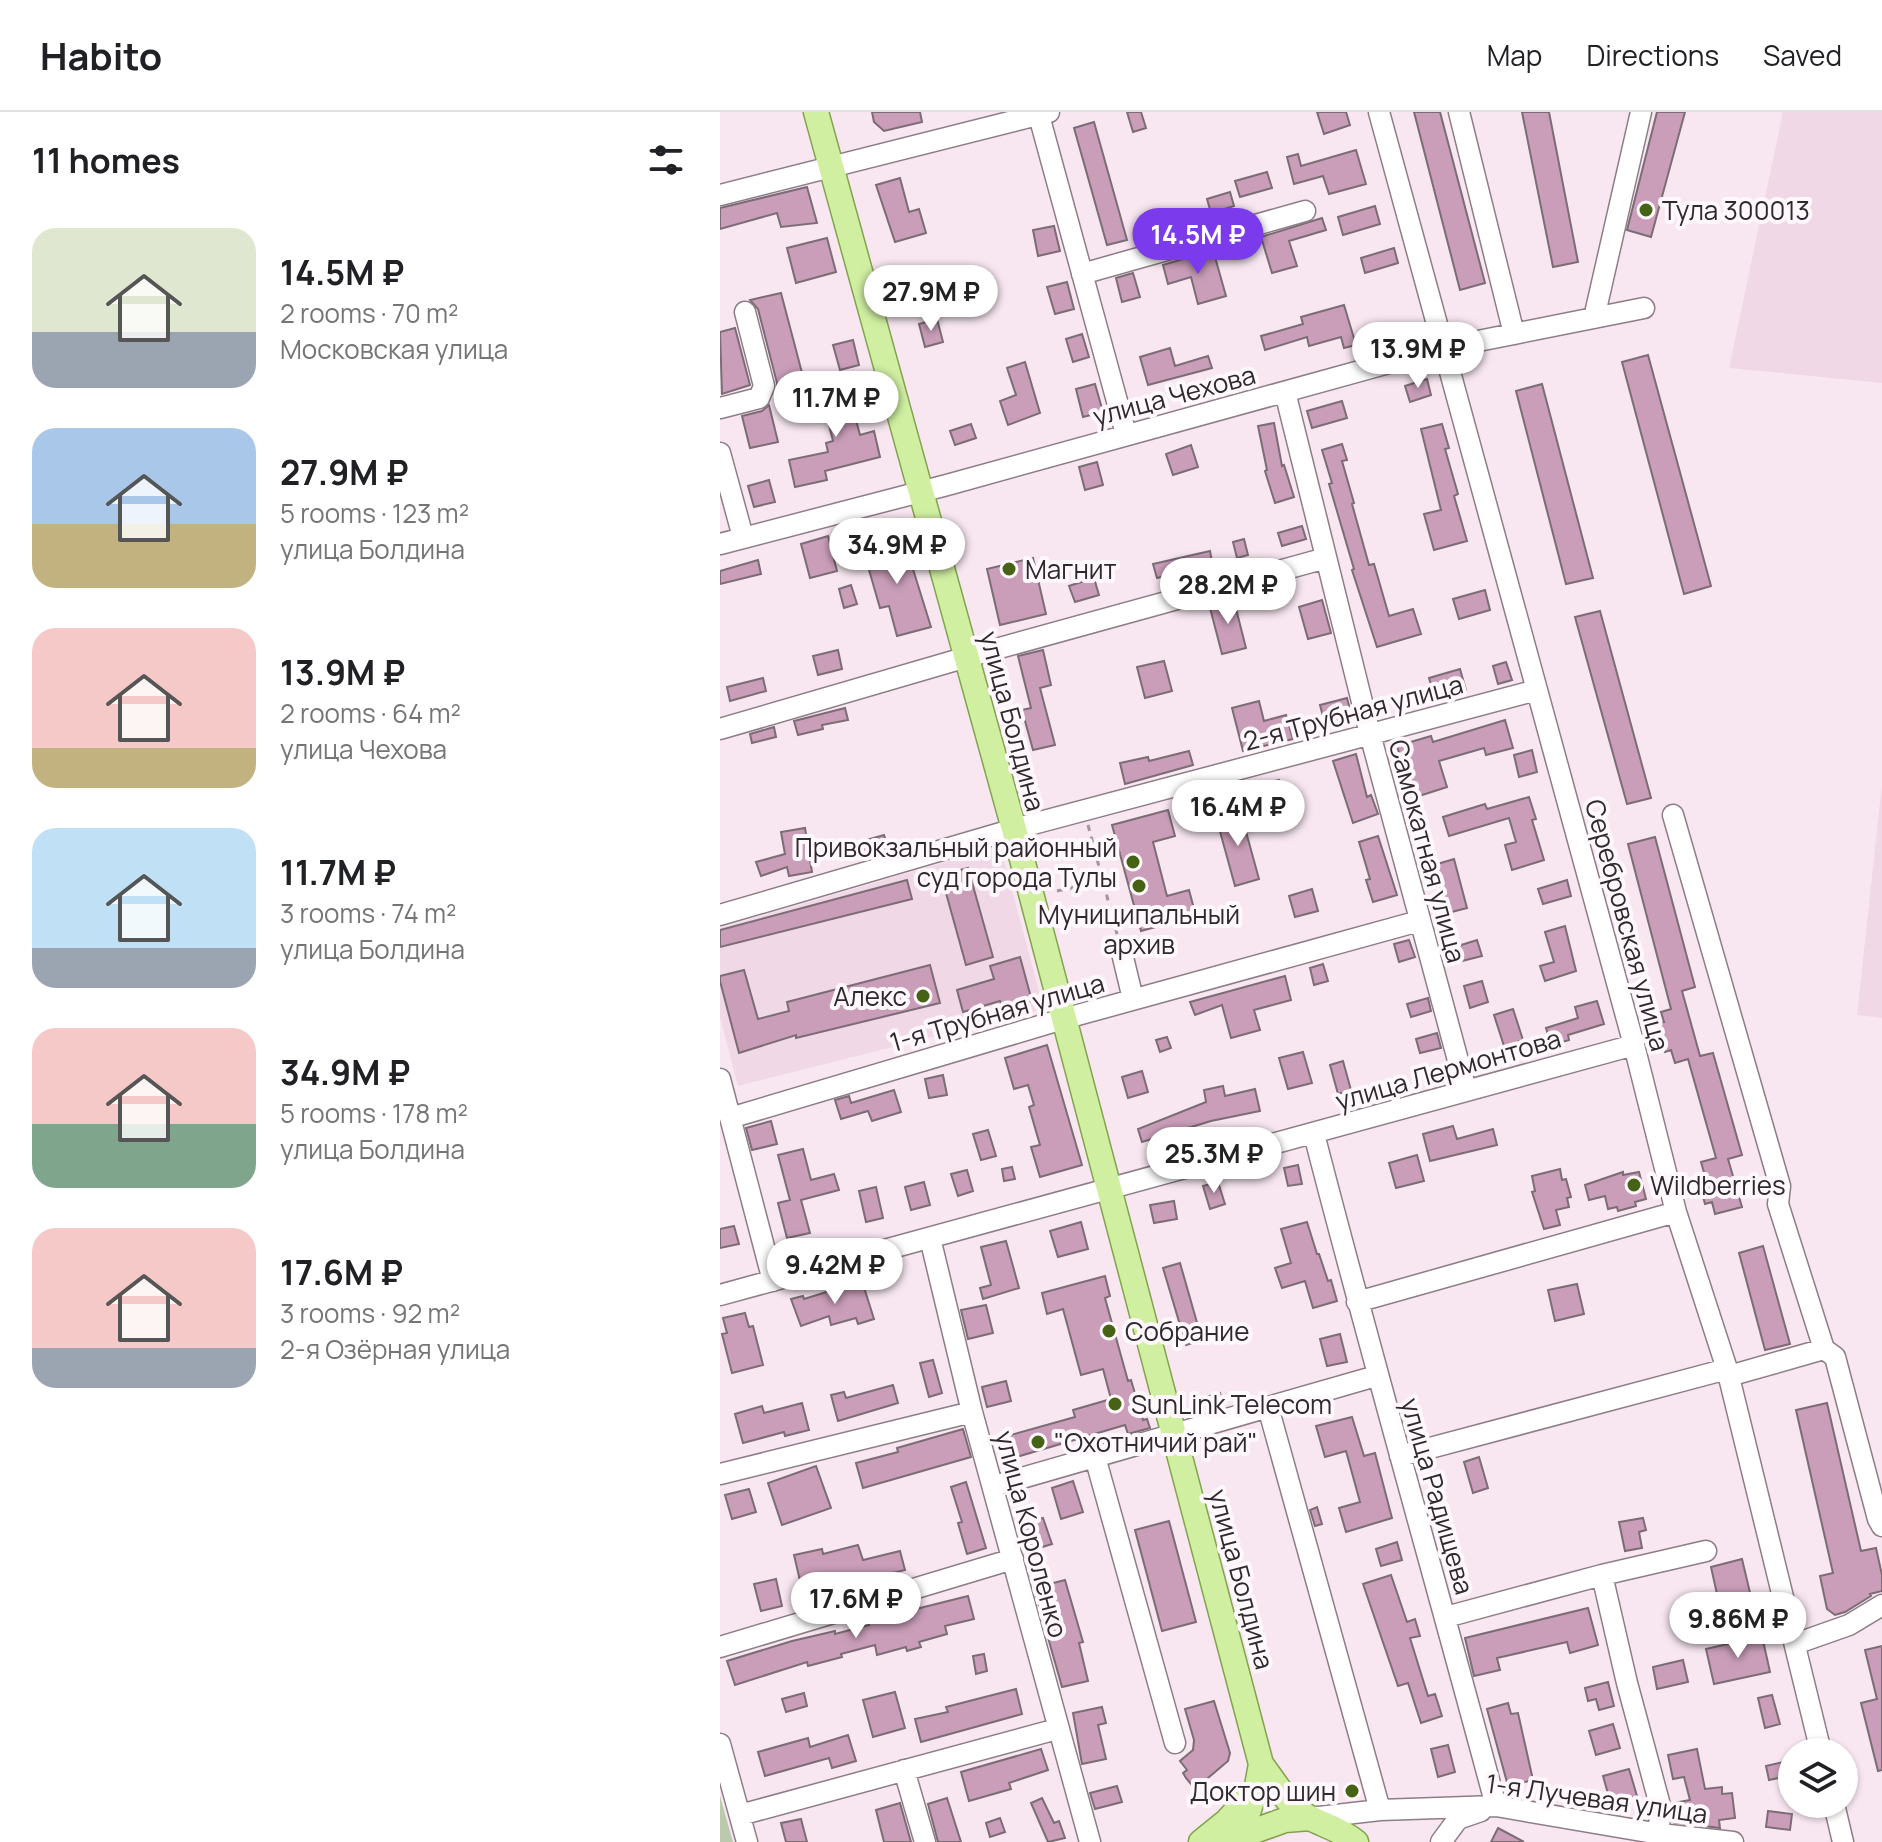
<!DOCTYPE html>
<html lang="en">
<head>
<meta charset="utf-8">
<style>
	:root { --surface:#fff; --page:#f6f6f6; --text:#202124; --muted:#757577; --line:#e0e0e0; --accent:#7c3aed }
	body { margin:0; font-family:Manrope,sans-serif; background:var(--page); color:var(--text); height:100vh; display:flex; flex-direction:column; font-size:30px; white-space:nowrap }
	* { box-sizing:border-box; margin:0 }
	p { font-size:26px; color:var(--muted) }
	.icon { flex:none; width:44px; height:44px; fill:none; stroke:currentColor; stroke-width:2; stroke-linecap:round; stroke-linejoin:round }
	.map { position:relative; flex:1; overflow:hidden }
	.sheet { display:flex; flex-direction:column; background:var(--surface); width:720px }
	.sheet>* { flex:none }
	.fabs { position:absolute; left:1058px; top:1626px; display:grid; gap:16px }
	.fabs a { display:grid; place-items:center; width:80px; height:80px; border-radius:50%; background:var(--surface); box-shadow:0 2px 6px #0004; font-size:40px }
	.price { position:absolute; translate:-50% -68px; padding:0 18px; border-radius:28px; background:#fff; color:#222; font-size:26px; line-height:52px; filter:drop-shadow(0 2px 4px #0008) }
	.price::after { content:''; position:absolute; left:50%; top:48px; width:24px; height:18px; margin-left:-12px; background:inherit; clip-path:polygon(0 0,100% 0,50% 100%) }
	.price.on { background:var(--accent); color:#fff }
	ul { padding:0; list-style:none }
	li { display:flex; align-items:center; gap:24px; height:200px; padding:0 32px }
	li span { display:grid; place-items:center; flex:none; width:224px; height:160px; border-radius:24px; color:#555 }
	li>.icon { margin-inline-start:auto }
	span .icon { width:96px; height:96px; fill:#fffc; stroke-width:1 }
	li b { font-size:34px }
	h2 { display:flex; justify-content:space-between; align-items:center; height:96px; padding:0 32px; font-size:34px }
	header { display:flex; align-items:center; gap:48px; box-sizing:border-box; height:112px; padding:0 40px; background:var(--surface); border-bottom:2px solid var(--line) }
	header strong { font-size:38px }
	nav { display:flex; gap:44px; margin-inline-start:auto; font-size:28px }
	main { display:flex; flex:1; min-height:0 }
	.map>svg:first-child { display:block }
	.built { fill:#f1d8e7 }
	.green { fill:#bbc9ad }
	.building { fill:#ca9eb9; stroke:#7b6c75; stroke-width:2 }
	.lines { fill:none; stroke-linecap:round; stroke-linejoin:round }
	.minor-casing { stroke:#8d7d87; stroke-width:23 }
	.major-casing { stroke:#83a350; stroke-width:27 }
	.path { stroke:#a2959d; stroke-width:3; stroke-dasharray:6 6; stroke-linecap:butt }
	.minor { stroke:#fff; stroke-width:20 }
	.major { stroke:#d0efa1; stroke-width:24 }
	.poi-dot { fill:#456215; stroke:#fef7fb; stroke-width:3 }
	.labels { text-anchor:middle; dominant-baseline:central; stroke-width:8; stroke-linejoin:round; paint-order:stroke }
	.poi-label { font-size:26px; fill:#2f282c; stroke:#fef7fb; text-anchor:start }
	.street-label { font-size:26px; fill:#2f282c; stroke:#fef7fb }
</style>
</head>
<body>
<header>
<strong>Habito</strong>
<nav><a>Map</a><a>Directions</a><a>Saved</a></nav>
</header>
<main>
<section class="sheet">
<h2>11 homes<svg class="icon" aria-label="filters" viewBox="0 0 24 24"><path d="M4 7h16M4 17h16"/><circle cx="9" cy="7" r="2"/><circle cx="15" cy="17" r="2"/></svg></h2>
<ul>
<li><span style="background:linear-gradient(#dfe7d0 65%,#9aa5b1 0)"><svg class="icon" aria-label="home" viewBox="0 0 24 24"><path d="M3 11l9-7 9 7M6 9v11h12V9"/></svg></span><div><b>14.5M ₽</b><p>2 rooms · 70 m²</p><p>Московская улица</p></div></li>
<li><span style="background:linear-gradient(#a9c7e8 60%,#c2b280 0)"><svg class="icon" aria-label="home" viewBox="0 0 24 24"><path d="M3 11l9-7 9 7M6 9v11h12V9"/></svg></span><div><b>27.9M ₽</b><p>5 rooms · 123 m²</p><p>улица Болдина</p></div></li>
<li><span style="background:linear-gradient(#f6c9c9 75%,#c2b280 0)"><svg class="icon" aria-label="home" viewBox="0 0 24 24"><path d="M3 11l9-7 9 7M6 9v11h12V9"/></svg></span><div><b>13.9M ₽</b><p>2 rooms · 64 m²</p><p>улица Чехова</p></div></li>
<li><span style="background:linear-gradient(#bfe0f5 75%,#9aa5b1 0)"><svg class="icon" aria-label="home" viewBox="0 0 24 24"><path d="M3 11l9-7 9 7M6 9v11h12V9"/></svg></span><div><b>11.7M ₽</b><p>3 rooms · 74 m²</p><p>улица Болдина</p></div></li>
<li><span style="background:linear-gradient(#f6c9c9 60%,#7fa58c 0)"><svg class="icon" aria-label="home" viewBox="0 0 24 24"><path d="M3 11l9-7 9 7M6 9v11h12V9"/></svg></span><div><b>34.9M ₽</b><p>5 rooms · 178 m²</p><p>улица Болдина</p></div></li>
<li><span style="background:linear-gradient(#f6c9c9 75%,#9aa5b1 0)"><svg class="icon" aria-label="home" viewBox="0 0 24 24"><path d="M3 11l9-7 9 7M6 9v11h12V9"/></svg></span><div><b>17.6M ₽</b><p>3 rooms · 92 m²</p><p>2-я Озёрная улица</p></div></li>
</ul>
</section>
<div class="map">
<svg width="1162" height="1730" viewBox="0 0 1162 1730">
	<rect width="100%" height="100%" fill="#f8e7f1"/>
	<path class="built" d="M1063,0H1162V271L1009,256Z
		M1162,672V906L1137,903Z
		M280,734L324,897L18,974L0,905V816Z"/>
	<path class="green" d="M0,1684L13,1730H0Z"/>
	<path class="building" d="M152,0H200L202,10L164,19L154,10Z
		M407,0H421L426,16L413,20Z
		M597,0H626L630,13L604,22Z
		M694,0H720L765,171L740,178Z
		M802,0H829L858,150L833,155Z
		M937,0H965L931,125L907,118Z
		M374,10L407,128L387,133L354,16Z
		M636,38L646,72L609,82L603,64L574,72L567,45L578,42L581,54Z
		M547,60L552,76L520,85L515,69Z
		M180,66L189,100L199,97L206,121L175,130L156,73Z
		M87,75L97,111L61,115L57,101L0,117V96Z
		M510,80L514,94L491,101L487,87Z
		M655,94L660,112L623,123L618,105Z
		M602,106L606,118L569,129L577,154L552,161L541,125Z
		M334,114L340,139L318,144L313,118Z
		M107,126L116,160L76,171L67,136Z
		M674,136L678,151L645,161L641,146Z
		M493,138L506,184L478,192L471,165L448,172L443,153Z
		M202,154L209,179L190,184L183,159Z
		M413,161L420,185L402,190L396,166Z
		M347,170L354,197L335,202L327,175Z
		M61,181L86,276L56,283L57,271L38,197L30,188Z
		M624,193L636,233L624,236L621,225L589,234L587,225L545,238L541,224L583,212L581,205Z
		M217,207L223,230L205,235L199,212Z
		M15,216L30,273L2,282L0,220Z
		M362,222L369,245L353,250L346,227Z
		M133,228L139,253L120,258L113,233Z
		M450,236L455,254L488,244L492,256L428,273L420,245Z
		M928,243L991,474L964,482L902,250Z
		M305,250L320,301L288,313L280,289L296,283L287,256Z
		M125,267L140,323L154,319L160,345L105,359L107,368L75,375L69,348L108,340L106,331L113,329L99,273Z
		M707,267L711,283L690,290L685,274Z
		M375,272L383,300L363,305L356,277Z
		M822,272L873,466L846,472L796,279Z
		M622,289L627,306L592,316L587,299Z
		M49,293L58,330L30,336L22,304L42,299Z
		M554,311L562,354L564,353L574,385L555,391L545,359L547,358L538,314Z
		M251,312L256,326L235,333L230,319Z
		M722,312L729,336L725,337L738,382L734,384L747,429L714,438L704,402L721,398L701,317Z
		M622,332L627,348L622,349L634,391L632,392L649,453L654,452L669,504L693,497L701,522L657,535L632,458L634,457L609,372L612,371L602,338Z
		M471,333L478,355L453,363L446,342Z
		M377,350L383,373L365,378L359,355Z
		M49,368L55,390L34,395L28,374Z
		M582,414L586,427L562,434L558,421Z
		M108,424L117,459L90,466L81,432Z
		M183,425L211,515L177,524L169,494L160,496L143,437Z
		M524,427L528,443L517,446L513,430Z
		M490,439L493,455L475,459V456L437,466L433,452Z
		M313,446L326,502L280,513L267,457Z
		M38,448L41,462L0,472V459Z
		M374,466L379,483L355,490L349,474Z
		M131,473L137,492L124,496L119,477Z
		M765,478L770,498L739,507L733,487Z
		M513,485L526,536L502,542L489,492Z
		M602,488L611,521L588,527L579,495Z
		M880,499L931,686L907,692L855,505Z
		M118,538L122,557L98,563L93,544Z
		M323,538L331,573L320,576L335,633L313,638L302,598L311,596L298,544Z
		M444,549L452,579L425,586L417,555Z
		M786,550L792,568L778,572L773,554Z
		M740,557L746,578L715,587L709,566Z
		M43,566L46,579L10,589L7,575Z
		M627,586L633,609L606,616L600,593Z
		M539,589L544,609L566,603L573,627L523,639L512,596Z
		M125,596L128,608L102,613L103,617L78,623L74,609Z
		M785,608L793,636L766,643L764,636L719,649L727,675L693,686L677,634L711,624L713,630Z
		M54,615L56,625L32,631L30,622Z
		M812,638L817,660L799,665L794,643Z
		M469,639L473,653L405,672L400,651L428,645L429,649Z
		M636,642L647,685L651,683L658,702L633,711L613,649Z
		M559,668L566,696L547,702L540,673Z
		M809,685L816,707L812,708L824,748L792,758L785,733L796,730L789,706L729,724L723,705L765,692L767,697Z
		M448,698L455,724L433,730L447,784L469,778L476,804L421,819L392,713Z
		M520,698L539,767L515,774L496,705Z
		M85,716L92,760L69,764L67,755L41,764L36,750L65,742L61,720Z
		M164,723L168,736L133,746L129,733Z
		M658,724L677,783L653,790L646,768L650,767L639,730Z
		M935,725L975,875L962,879L980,944L993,941L1022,1043L1008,1047L1022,1095L995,1102L992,1090L985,1092L978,1066L985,1064L981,1050L996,1046L968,947L955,951L951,938L945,940L937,912L944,910L941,900L951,897L908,732Z
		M734,747L747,796L724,802L718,783L722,782L714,753Z
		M248,756L273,845L246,853L221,763Z
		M187,768L192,787L0,835V818Z
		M847,768L851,784L823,792L818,777Z
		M592,777L598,799L575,805L569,784Z
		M845,814L856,859L825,869L820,854L834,850L825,820Z
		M689,828L695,845L679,850L674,832Z
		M757,828L762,844L742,849L738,834Z
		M300,845L312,889L283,897L280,889L243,900L237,878L274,867L270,854Z
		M603,852L608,869L594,873L590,856Z
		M210,853L220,891L76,926V923L19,941L0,869V864L24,858L38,907L69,899L67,890Z
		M565,864L571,888L534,898L540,918L511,926L502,893L475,903L470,890Z
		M762,869L768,890L750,896L744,874Z
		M708,886L711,899L691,905L687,892Z
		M877,889L884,912L848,923L849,928L831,933L826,916L858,906L855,895Z
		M793,897L803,928L784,934L774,903Z
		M717,921L721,936L700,941L696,927Z
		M447,925L451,936L440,940L436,928Z
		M327,933L362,1053L320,1065L311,1035L320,1033L309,995L314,993L308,973L294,977L285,946Z
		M583,940L592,971L568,977L559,946Z
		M623,949L631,978L618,982L610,953Z
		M422,959L428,980L408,986L402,965Z
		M223,963L227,983L209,986L205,967Z
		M503,974L505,984L535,977L540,999L491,1009L422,1030L418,1017L486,990L484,978Z
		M174,978L181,1000L152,1009L148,999L121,1007L115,988L129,984L131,991Z
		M51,1009L57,1032L32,1038L26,1016Z
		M733,1014L737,1027L773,1017L777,1033L710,1049L703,1022Z
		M268,1018L276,1044L261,1048L253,1022Z
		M83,1037L91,1068L114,1062L119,1078L81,1088L90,1121L67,1126L58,1091L70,1088L58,1043Z
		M697,1043L704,1069L676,1076L669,1051Z
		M578,1053L582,1072L568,1074L564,1056Z
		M292,1055L295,1067L284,1069L282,1057Z
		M840,1057L842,1068L846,1067L851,1085L847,1086L849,1095L836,1098L840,1113L824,1117L812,1080L815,1079L812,1064Z
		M247,1058L253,1079L238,1084L231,1062Z
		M903,1060V1063L919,1060L926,1087L915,1090L916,1094L898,1099L897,1095L888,1097L885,1084L869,1088L865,1073Z
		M204,1070L210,1093L191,1098L185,1075Z
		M498,1070L505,1092L490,1097L483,1074Z
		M156,1075L163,1106L146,1110L139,1079Z
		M454,1089L457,1107L434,1111L430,1093Z
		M361,1110L368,1137L338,1145L330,1119Z
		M587,1110L597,1142H599L608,1169L611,1168L617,1189L593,1196L585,1169L562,1176L555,1156L571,1151L561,1117Z
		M14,1114L19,1132L0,1136V1117Z
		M286,1129L299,1176L263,1187L260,1176L271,1173L261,1135Z
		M1043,1134L1070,1232L1045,1238L1019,1141Z
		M460,1151L482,1228L466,1233L443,1156Z
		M385,1164L390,1184L385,1186L408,1269L411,1268L423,1308L427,1307L430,1316L408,1322L405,1313L293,1346L287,1324L355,1305L353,1298L391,1287L383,1257L361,1263L343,1197L327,1202L322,1181Z
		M142,1169L154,1207L138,1212L136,1206L111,1213L109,1204L81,1214L71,1187L83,1184L84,1187Z
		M857,1172L864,1202L835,1209L828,1178Z
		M266,1193L273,1221L248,1227L241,1198Z
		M25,1201L29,1215L33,1214L43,1253L12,1261L2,1222L7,1221L3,1206Z
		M620,1222L627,1250L607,1254L600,1227Z
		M213,1248L222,1281L209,1285L200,1251Z
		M286,1269L291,1289L267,1295L262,1275Z
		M173,1273L178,1291L118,1309L111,1283L124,1280L126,1286Z
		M500,1281L503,1292L485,1297L482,1286Z
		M82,1291L89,1318L65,1324L64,1320L23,1331L15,1302L42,1294L44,1301Z
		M1107,1291L1141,1439L1156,1436L1162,1463V1479L1150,1482L1151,1484L1125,1500L1115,1503L1107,1497L1100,1464L1113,1461L1076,1298Z
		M632,1305L644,1344L655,1341L672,1406L626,1420L619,1396L640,1390L626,1339L605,1345L596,1314Z
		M243,1317L251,1345L143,1376L136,1351L178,1340L177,1336Z
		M759,1345L768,1376L753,1381L744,1350Z
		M96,1354L111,1396L62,1413L48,1371Z
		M353,1369L363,1400L341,1407L332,1376Z
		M246,1370L266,1436L247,1442L238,1411L242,1410L231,1375Z
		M29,1377L36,1400L12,1407L5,1383Z
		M597,1395L602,1412L595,1414L590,1398Z
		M323,1406L332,1432L309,1439L300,1413Z
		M923,1406L926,1418L919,1420L922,1436L905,1439L899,1410Z
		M449,1409L476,1510L442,1519L415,1418Z
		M677,1430L682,1448L661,1454L656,1437Z
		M138,1433L143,1448L180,1439L185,1458L126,1472L123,1462L81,1473L74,1443L102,1437L103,1442Z
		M1022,1447L1035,1502L1003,1509L991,1455Z
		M671,1463L687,1510L695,1507L700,1524L690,1526L708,1584L715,1582L722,1604L701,1611L688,1571L678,1574L643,1472Z
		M56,1467L62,1494L41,1499L34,1472Z
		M345,1468L363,1530L359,1531L368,1569L342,1575L314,1476Z
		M248,1484L254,1507L225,1514L227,1522L199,1530L201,1535L187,1539L186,1535L157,1543L155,1533L121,1542L122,1545L88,1554L87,1550L15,1573L7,1549L72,1529L115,1519V1522L149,1513L148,1509Z
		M868,1496L878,1533L850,1541L847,1530L777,1546L780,1558L754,1564L745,1526Z
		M1042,1524L1050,1560L994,1572L986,1537Z
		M1162,1534V1658L1158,1659L1141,1591L1157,1587L1145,1538Z
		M264,1542L267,1559L256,1562L253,1544Z
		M963,1548L968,1570L937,1577L933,1555Z
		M888,1570L894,1594L879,1598L876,1587L868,1589L865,1576Z
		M296,1577L302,1602L201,1630L195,1607L228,1600L226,1595Z
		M175,1580L185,1616L153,1625L143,1588Z
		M84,1581L87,1594L66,1600L62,1587Z
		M1052,1583L1060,1612L1045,1616L1038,1586Z
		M494,1589L510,1641L508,1649L475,1677L466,1666L463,1661L467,1658L460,1649L473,1638L474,1628L465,1597Z
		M788,1591L791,1602L798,1601L813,1668L788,1674L767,1597Z
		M382,1595L386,1611L378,1613L386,1647L362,1652L353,1601Z
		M893,1612L900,1636L876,1643L869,1619Z
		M128,1623L136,1649L112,1656L109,1646L45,1664L38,1640L88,1626L90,1635Z
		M728,1633L735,1660L718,1665L711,1637Z
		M321,1637L328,1658L289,1671L291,1677L249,1689L241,1660Z
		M977,1637L985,1677L1002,1675V1682L1012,1681L1015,1706L999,1708L1000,1716L952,1710L953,1691L970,1688L964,1665L953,1667L948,1643Z
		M1072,1648V1663L1049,1668L1046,1654Z
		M909,1657L917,1684L891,1692L883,1664Z
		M397,1674L402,1690L375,1697L370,1681Z
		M227,1686L241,1730H218L208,1692Z
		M322,1686L334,1711L339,1709L345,1726L328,1730L311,1691Z
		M180,1691L191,1730H164L156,1698Z
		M1048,1699L1072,1702L1070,1718L1046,1715Z
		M280,1706L285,1720L270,1725L266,1711Z
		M81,1707L87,1730H66L61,1711Z
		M778,1716L804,1730H771Z"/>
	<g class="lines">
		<g class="minor-casing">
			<path id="minor" d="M318,0L406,322
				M659,0L914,933L956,1100L1007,1257L1101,1640
				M739,0L794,222
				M0,83L329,0
				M362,162L585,99
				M874,206L921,0
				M565,280L650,622L746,978
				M0,296L39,286L44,274L25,200
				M0,341L23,425
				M0,432L227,373L723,236L924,196
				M0,617L247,545L606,446
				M953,703L1060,1074L1058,1092L1104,1237L1115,1245L1158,1407L1162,1414
				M0,803L294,717L817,578
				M401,837L413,887
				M0,967L53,1169
				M10,1006L343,907L699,809
				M594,1022C652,1247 716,1470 776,1694
				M210,1126L252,1300L370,1730
				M0,1183L914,933
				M637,1190L956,1100
				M1009,1264L1104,1237
				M548,1295L660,1698
				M680,1344L1007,1257
				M375,1345L455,1631
				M0,1362L252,1300
				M274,1374L656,1264
				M882,1463L907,1571L941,1697L937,1730
				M726,1505L882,1463L986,1439
				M1075,1532L1129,1513L1162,1493
				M0,1535L293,1447
				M0,1632L27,1730
				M184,1658L205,1730
				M1114,1692L1123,1730
				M20,1703L337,1617
				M590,1706L660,1698L776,1694L940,1722L1013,1730
				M721,1730L738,1707L761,1699"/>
		</g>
		<g class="major-casing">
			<path id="major" d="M96,0L294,717L541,1652C555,1670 568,1695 590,1706C606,1714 621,1718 636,1730
				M481,1730L507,1709L531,1683
				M503,1730L565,1708L590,1706
				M518,1730L537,1674L541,1652"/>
		</g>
		<path class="path" d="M368,713L397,822
			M337,779L383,769"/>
		<use href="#minor" class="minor"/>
		<use href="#major" class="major"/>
	</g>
	<g class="poi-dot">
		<circle cx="926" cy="98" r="8"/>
		<circle cx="289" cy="457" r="8"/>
		<circle cx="413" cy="750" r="8"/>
		<circle cx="419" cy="774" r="8"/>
		<circle cx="203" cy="884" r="8"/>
		<circle cx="914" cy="1073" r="8"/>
		<circle cx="389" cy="1219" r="8"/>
		<circle cx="395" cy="1292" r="8"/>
		<circle cx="318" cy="1330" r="8"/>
		<circle cx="632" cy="1679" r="8"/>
	</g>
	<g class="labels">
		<g class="poi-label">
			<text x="942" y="98">Тула 300013</text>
			<text x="305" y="457">Магнит</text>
			<text x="397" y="735" text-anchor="end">Привокзальный районный<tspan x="397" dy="30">суд города Тулы</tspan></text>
			<text x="419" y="802" text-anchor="middle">Муниципальный<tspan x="419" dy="30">архив</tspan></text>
			<text x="187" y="884" text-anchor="end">Алекс</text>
			<text x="930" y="1073">Wildberries</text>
			<text x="405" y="1219">Собрание</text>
			<text x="411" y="1292">SunLink Telecom</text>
			<text x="334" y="1330">"Охотничий рай"</text>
			<text x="616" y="1679" text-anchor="end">Доктор шин</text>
		</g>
		<g class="street-label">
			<text transform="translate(454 283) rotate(-15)">улица Чехова</text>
			<text transform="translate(633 600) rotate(-15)">2-я Трубная улица</text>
			<text transform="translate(293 609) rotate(75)">улица Болдина</text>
			<text transform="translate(708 739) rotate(75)">Самокатная улица</text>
			<text transform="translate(908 813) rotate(75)">Серебровская улица</text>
			<text transform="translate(277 900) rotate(-16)">1-я Трубная улица</text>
			<text transform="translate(728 957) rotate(-16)">улица Лермонтова</text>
			<text transform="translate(718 1384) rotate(74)">улица Радищева</text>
			<text transform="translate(312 1422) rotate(75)">улица Короленко</text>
			<text transform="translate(522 1467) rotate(75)">улица Болдина</text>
			<text transform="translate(877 1686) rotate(8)">1-я Лучевая улица</text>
		</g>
	</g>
</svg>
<div class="fabs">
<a><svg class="icon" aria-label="layers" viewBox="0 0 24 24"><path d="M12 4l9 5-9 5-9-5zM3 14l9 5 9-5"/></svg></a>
</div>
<b class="price on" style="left:478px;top:164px">14.5M ₽</b>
<b class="price" style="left:211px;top:221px">27.9M ₽</b>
<b class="price" style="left:698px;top:278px">13.9M ₽</b>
<b class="price" style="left:116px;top:327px">11.7M ₽</b>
<b class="price" style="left:177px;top:474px">34.9M ₽</b>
<b class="price" style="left:508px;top:514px">28.2M ₽</b>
<b class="price" style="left:518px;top:736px">16.4M ₽</b>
<b class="price" style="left:494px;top:1083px">25.3M ₽</b>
<b class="price" style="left:115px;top:1194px">9.42M ₽</b>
<b class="price" style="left:136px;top:1528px">17.6M ₽</b>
<b class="price" style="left:1018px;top:1548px">9.86M ₽</b>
</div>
</main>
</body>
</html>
